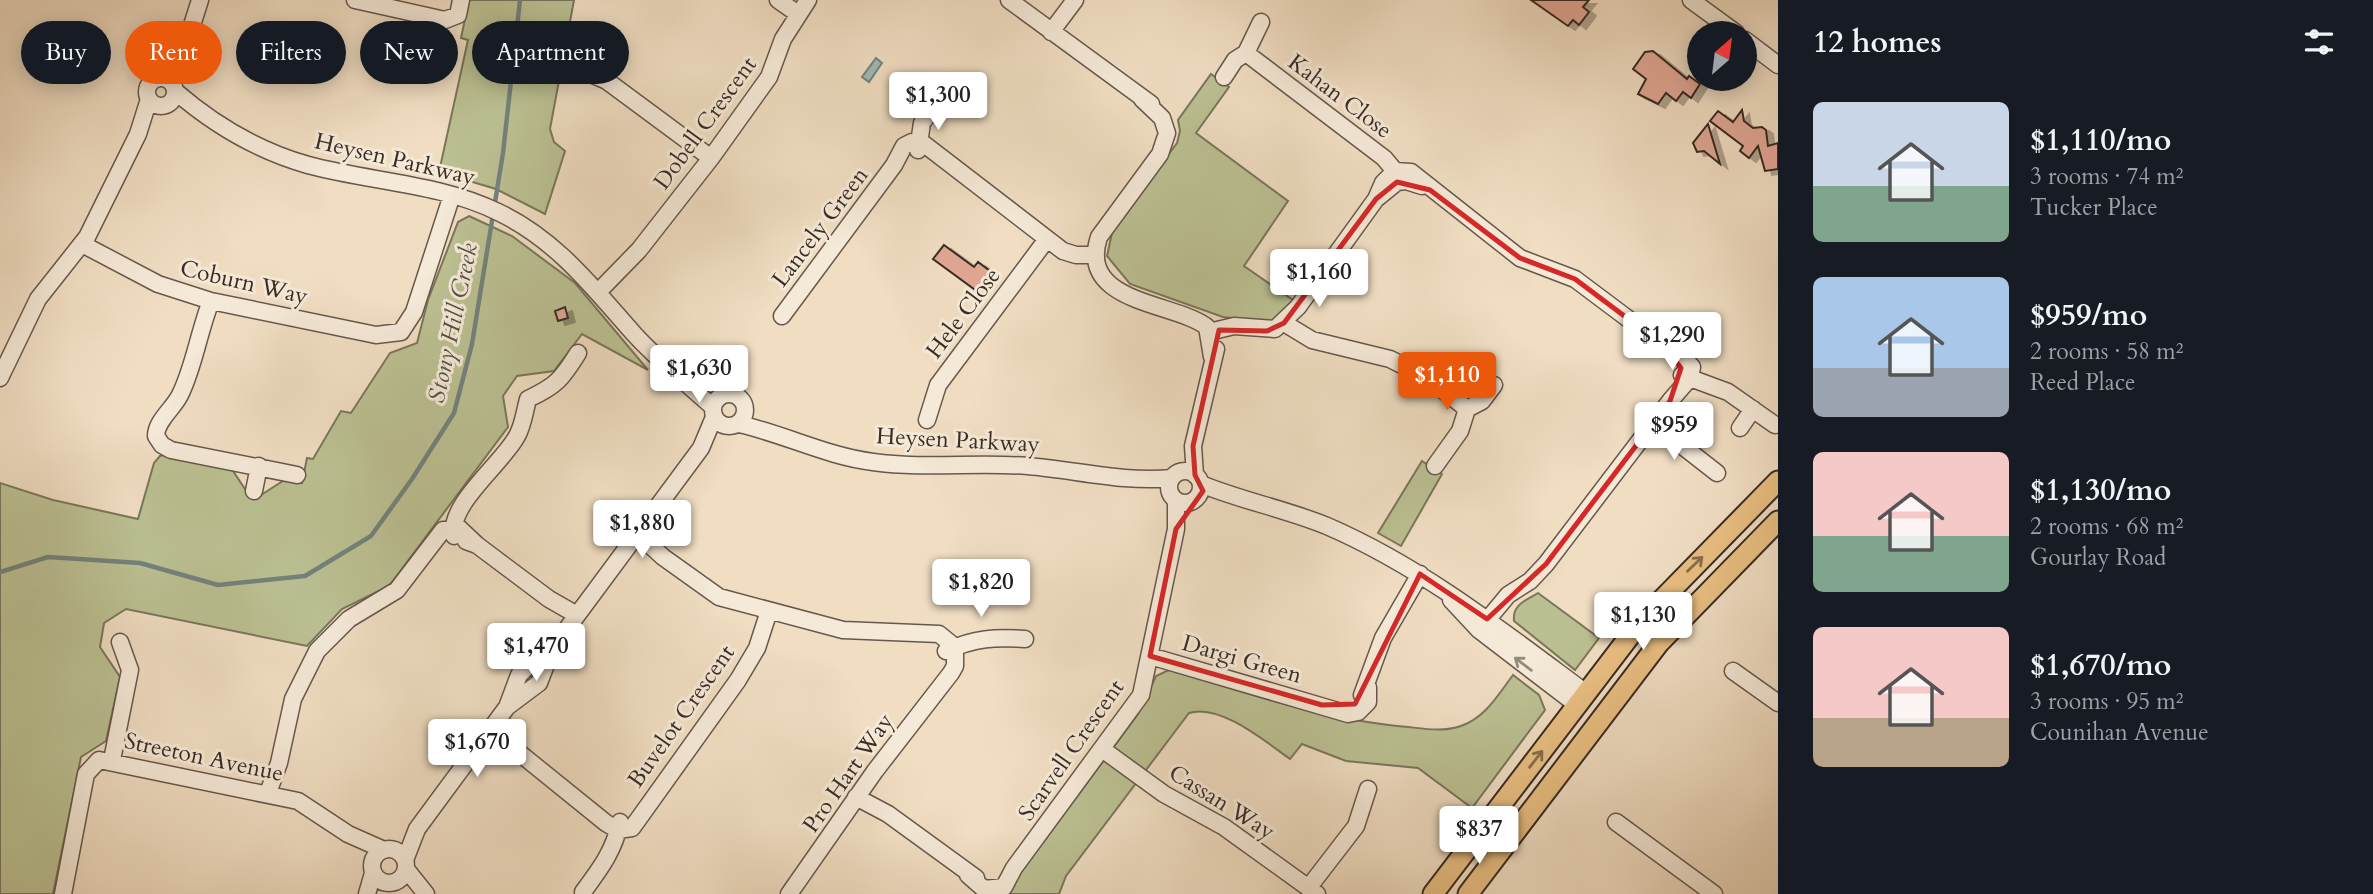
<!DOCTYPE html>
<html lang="en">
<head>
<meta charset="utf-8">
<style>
	:root { --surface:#171b24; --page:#20242c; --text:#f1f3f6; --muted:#9ea1a6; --accent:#ea580c }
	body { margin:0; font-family:Cardo,serif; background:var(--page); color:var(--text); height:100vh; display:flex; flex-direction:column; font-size:26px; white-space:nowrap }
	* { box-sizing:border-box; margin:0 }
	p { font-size:23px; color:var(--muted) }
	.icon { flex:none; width:38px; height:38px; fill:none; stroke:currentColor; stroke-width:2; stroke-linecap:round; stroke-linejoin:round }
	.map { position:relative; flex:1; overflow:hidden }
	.details { display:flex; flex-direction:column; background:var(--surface); width:595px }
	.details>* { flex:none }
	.banner { position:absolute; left:21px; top:21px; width:665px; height:63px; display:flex; gap:14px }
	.needle { width:46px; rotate:28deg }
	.fabs { position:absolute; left:1687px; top:21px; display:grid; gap:14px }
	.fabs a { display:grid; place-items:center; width:70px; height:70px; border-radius:50%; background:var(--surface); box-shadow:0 4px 18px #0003; font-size:35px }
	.price { position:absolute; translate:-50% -60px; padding:0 16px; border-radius:7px; background:#fff; color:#222; font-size:23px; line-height:46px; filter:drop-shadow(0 2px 4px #0008) }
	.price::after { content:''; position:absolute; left:50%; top:42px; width:21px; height:16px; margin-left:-10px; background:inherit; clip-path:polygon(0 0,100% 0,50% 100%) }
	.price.on { background:var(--accent); color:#fff }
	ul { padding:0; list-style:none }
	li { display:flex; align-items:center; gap:21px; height:175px; padding:0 35px }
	li span { display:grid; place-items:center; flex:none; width:196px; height:140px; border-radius:10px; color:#555 }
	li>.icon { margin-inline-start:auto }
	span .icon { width:84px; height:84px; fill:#fffc; stroke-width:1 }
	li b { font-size:30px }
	h2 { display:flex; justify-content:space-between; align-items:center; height:84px; padding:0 35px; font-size:30px }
	.tag { padding:0 24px; border-radius:32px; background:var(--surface); box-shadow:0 4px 18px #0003; font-size:24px; line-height:63px }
	.tag.on { background:var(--accent); color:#fff }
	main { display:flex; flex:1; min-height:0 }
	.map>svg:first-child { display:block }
	.green { fill:#bbc092; stroke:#7a765b; stroke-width:2 }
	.water { fill:#9bbbb9; stroke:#73827d; stroke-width:2 }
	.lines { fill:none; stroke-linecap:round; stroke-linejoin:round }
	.stream { stroke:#73827d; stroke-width:4.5 }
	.building { fill:#e0a794; stroke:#382c24; stroke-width:2; filter:url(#shadow) }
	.minor-casing { stroke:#66584c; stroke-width:19 }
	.major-casing { stroke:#382c24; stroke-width:23 }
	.minor { stroke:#f5e9d7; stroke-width:16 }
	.major { stroke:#e8be81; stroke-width:19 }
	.oneway { stroke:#876e4e }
	.oneway2 { stroke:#968a7e }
	.marked { fill:none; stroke:#d62828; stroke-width:5; stroke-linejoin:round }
	.labels { text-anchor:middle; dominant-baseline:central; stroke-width:6; stroke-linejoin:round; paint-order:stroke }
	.street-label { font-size:23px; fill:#382c24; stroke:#f5e9d7 }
	.water-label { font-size:24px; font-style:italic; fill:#515049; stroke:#f5e9d7 }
</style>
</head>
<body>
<main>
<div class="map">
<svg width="1778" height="894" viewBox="0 0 1778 894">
	<defs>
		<filter id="shadow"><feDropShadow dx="7" dy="4" stdDeviation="0" flood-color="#0004"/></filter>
	</defs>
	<rect width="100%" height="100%" fill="#f0ddc2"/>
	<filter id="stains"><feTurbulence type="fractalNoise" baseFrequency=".00286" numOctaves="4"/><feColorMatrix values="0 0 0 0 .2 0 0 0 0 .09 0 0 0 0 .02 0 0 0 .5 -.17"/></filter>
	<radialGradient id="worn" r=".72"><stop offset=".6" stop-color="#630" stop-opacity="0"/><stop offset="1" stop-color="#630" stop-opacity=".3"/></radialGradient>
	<path class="green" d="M469,0H574L550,129L554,142L565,151L545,214L496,189L439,172L468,40L461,38Z
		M1211,74L1229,87L1196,133L1288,201L1244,266L1293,300L1277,324L1223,317L1130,284L1107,256L1113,228L1177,143L1180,131L1178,120Z
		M469,216L512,236L575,283L648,370L582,334L554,371L517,376L503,396L508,427L389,586L342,609L307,646L126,609L104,623L100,647L120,677L106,741L81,757L53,894H0V483L53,500L138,519L154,463L160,456L169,454L231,468L247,492L261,495L286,479L302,483L307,458L313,459L341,411L351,413L390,353L417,343L428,300L458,222Z
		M1422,461L1442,474L1401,546L1378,533Z
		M1538,593L1599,638L1575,670L1514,621C1512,605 1526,600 1538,593Z
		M1171,669C1248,694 1326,720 1408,727C1426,729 1444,732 1461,726C1485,718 1498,695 1513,675L1539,695L1545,710L1472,808L1418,768L1346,761L1302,744L1290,759C1266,742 1220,703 1189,713L1066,876L1059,894H1005L1138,714L1156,676Z"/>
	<path class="water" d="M876,58L882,63L869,82L862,77Z"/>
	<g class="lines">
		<path class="stream" d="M0,572L48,557L140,563L218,585L305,576L371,536L412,479L454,413L472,344L503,153L520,0"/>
	</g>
	<path class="building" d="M1531,0H1589L1583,7L1589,12L1579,25L1573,20L1568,26Z
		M1653,51L1687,79L1689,76L1700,84L1691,98L1683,92L1676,101L1666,93L1658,104L1638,94L1646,79L1633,69L1645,52Z
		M1742,110L1744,121L1753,128L1762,127L1766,130L1768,146L1778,143V169L1765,171L1758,146L1749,158L1740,151L1743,146L1710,121L1718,111L1733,122Z
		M1708,124L1720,164L1704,151L1697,152L1693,143Z
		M944,245L974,267L978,262L990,271L978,292L933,259Z
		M565,307L568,318L558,321L555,311Z"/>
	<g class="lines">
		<g class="minor-casing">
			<path id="minor" d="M355,0L445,20L458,15L461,0
				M778,0L798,14
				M1009,0L1151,104
				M1691,0L1736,33
				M1051,32L1075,0
				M1745,40L1778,65
				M1246,53L1384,158L1395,171L1396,180
				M584,71L607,81L711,158
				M1224,77L1235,60L1246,53L1261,22
				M147 92a14 14 0 1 1 28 0a14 14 0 1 1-28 0Z
				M173,85L200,0
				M175,91C213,124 259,151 308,165C371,182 439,183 498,212C557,240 593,288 635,335C658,360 687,384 713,407
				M1142,99L1162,118L1167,133L1160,154L1099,237C1077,304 1175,302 1207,327L1212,357
				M918,150L922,123L935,105
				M1376,199L1383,183L1395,171L1411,172L1520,258L1575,279L1663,345L1679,353L1692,367L1690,378L1670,401L1546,564L1530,581L1508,595L1479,630
				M82,244L158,284L211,301L376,335L401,332L414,312L452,195
				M599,291L639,250L711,158L769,77L783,39L808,0
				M211,301C199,331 194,367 180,395C173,409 156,421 156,436L162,445L171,450L297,475
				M782,316L894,165L904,146L912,142L924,144L1063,251L1076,255H1096
				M1284,323L1312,340L1390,359L1428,378L1467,409
				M1209,332L1234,326L1275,329L1298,307L1376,199L1397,182L1406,181L1422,186
				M1682,375L1728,392L1775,425
				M0,378L38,299L87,237L138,134L149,99
				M713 410a16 16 0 1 1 32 0a16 16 0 1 1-32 0Z
				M927,420L938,385L1047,239
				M1653,423L1717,473
				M739,424C784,434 826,456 873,462C924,469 977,462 1028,466C1076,470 1125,483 1172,478
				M1740,428L1753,409
				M1435,466L1460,431L1467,409L1482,401L1494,385
				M1169 487a16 16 0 1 1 32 0a16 16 0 1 1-32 0Z
				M1195,475L1193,446L1216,349
				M1201,484C1242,501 1286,509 1327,526C1422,567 1504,632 1586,693
				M254,491L259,466
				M638,534L663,557L719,597L843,630L939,634L955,647V666L951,673L875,771L789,894
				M454,536C448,504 502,464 517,436C523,426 525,410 528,399C556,386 562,379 578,353
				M466,541L477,545L549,599L577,615
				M1451,600L1479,630L1577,705
				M946,651C975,638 995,637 1025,639
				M1150,656L1348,714L1358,712L1368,702V687
				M1733,671L1778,703
				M1362,695L1383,638L1420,574
				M507,707L539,683L552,649L701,448L714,417
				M491,730L606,823L618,830L632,828L738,680L757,648L769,611
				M1102,749L1164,794L1224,827L1317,894
				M112,760L130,670L120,642
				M268,793L279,763L293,699L317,651L349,619L397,590L443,530L459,528L477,545
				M856,797L888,814L976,878
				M1616,822L1714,894
				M372 866a17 17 0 1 1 34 0a17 17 0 1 1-34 0Z
				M405,860L417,829L507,707L519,675L537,657L552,649
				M406,869L426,894
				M968,875L984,889L1004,887L1014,868L1141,695L1176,529V501
				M1309,887L1356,826L1368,789
				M583,892C600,869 614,851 620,822
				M63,894L86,774L99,760L298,801L348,834L384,850
				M367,894L373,873"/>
		</g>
		<g class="major-casing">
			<path id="major" d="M1433,894L1642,620L1778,481
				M1468,894L1659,643L1778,521"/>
		</g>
		<use href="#minor" class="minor"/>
		<use href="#major" class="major"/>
	</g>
	<defs><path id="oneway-shaft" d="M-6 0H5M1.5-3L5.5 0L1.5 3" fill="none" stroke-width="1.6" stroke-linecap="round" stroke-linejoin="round" transform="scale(1.75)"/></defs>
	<g class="oneway">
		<use href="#oneway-shaft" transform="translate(1695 564) rotate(-44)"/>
		<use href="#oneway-shaft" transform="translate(1536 759) rotate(-52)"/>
	</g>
	<use class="oneway2" href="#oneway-shaft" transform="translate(1523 664) rotate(-143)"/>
	<path class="marked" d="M1397,182L1430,190L1520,258L1575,279L1663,345L1681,368L1670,401L1546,564L1487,619L1420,574L1355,704L1322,705L1150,656L1176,529L1203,491L1195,475L1193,446L1219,330L1267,331L1284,323L1376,199Z"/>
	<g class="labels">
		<g class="street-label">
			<text transform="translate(1340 96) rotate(37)">Kahan Close</text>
			<text transform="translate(705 123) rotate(-54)">Dobell Crescent</text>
			<text transform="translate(395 159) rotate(13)">Heysen Parkway</text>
			<text transform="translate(820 227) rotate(-53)">Lancely Green</text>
			<text transform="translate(244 282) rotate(13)">Coburn Way</text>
			<text transform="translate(963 313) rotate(-53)">Hele Close</text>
			<text transform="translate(958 440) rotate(3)">Heysen Parkway</text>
			<text transform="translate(1242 659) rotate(16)">Dargi Green</text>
			<text transform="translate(681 716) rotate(-55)">Buvelot Crescent</text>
			<text transform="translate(1071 750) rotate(-55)">Scarvell Crescent</text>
			<text transform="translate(204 757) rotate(12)">Streeton Avenue</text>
			<text transform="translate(848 773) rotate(-55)">Pro Hart Way</text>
			<text transform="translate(1222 802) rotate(32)">Cassan Way</text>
		</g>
		<g class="water-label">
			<text transform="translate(453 323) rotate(-78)">Stony Hill Creek</text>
		</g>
	</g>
	<rect width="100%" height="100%" filter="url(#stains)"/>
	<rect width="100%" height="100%" fill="url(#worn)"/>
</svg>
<div class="fabs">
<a><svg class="needle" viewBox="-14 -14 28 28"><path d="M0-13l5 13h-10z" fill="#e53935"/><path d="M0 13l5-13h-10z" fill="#9ea1a6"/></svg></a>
</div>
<b class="price" style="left:938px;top:132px">$1,300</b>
<b class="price" style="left:1319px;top:309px">$1,160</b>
<b class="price" style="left:1672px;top:372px">$1,290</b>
<b class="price" style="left:699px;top:405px">$1,630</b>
<b class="price on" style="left:1447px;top:412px">$1,110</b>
<b class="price" style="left:1674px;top:462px">$959</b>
<b class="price" style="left:642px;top:560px">$1,880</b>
<b class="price" style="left:981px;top:619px">$1,820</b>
<b class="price" style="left:1643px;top:652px">$1,130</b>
<b class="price" style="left:536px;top:683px">$1,470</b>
<b class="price" style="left:477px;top:779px">$1,670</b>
<b class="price" style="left:1479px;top:866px">$837</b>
<div class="banner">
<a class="tag">Buy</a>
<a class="tag on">Rent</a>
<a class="tag">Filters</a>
<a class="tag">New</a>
<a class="tag">Apartment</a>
</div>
</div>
<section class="details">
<h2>12 homes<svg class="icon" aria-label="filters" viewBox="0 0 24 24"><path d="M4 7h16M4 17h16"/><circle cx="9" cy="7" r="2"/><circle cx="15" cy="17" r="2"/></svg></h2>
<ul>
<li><span style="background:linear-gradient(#c9d6e8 60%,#7fa58c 0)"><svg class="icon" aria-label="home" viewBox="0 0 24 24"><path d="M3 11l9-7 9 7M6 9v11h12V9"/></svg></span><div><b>$1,110/mo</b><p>3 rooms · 74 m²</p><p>Tucker Place</p></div></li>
<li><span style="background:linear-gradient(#a9c7e8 65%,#9aa5b1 0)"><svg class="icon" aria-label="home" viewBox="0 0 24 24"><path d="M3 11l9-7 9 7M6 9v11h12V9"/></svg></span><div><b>$959/mo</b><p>2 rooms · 58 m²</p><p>Reed Place</p></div></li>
<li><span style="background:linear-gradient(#f6c9c9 60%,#7fa58c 0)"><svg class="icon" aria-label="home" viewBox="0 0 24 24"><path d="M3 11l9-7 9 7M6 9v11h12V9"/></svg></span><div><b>$1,130/mo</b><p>2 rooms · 68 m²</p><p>Gourlay Road</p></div></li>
<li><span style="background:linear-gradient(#f6c9c9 65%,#b9a48a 0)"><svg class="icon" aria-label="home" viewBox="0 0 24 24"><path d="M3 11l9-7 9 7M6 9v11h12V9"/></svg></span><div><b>$1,670/mo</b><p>3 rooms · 95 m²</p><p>Counihan Avenue</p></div></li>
</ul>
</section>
</main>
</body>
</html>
